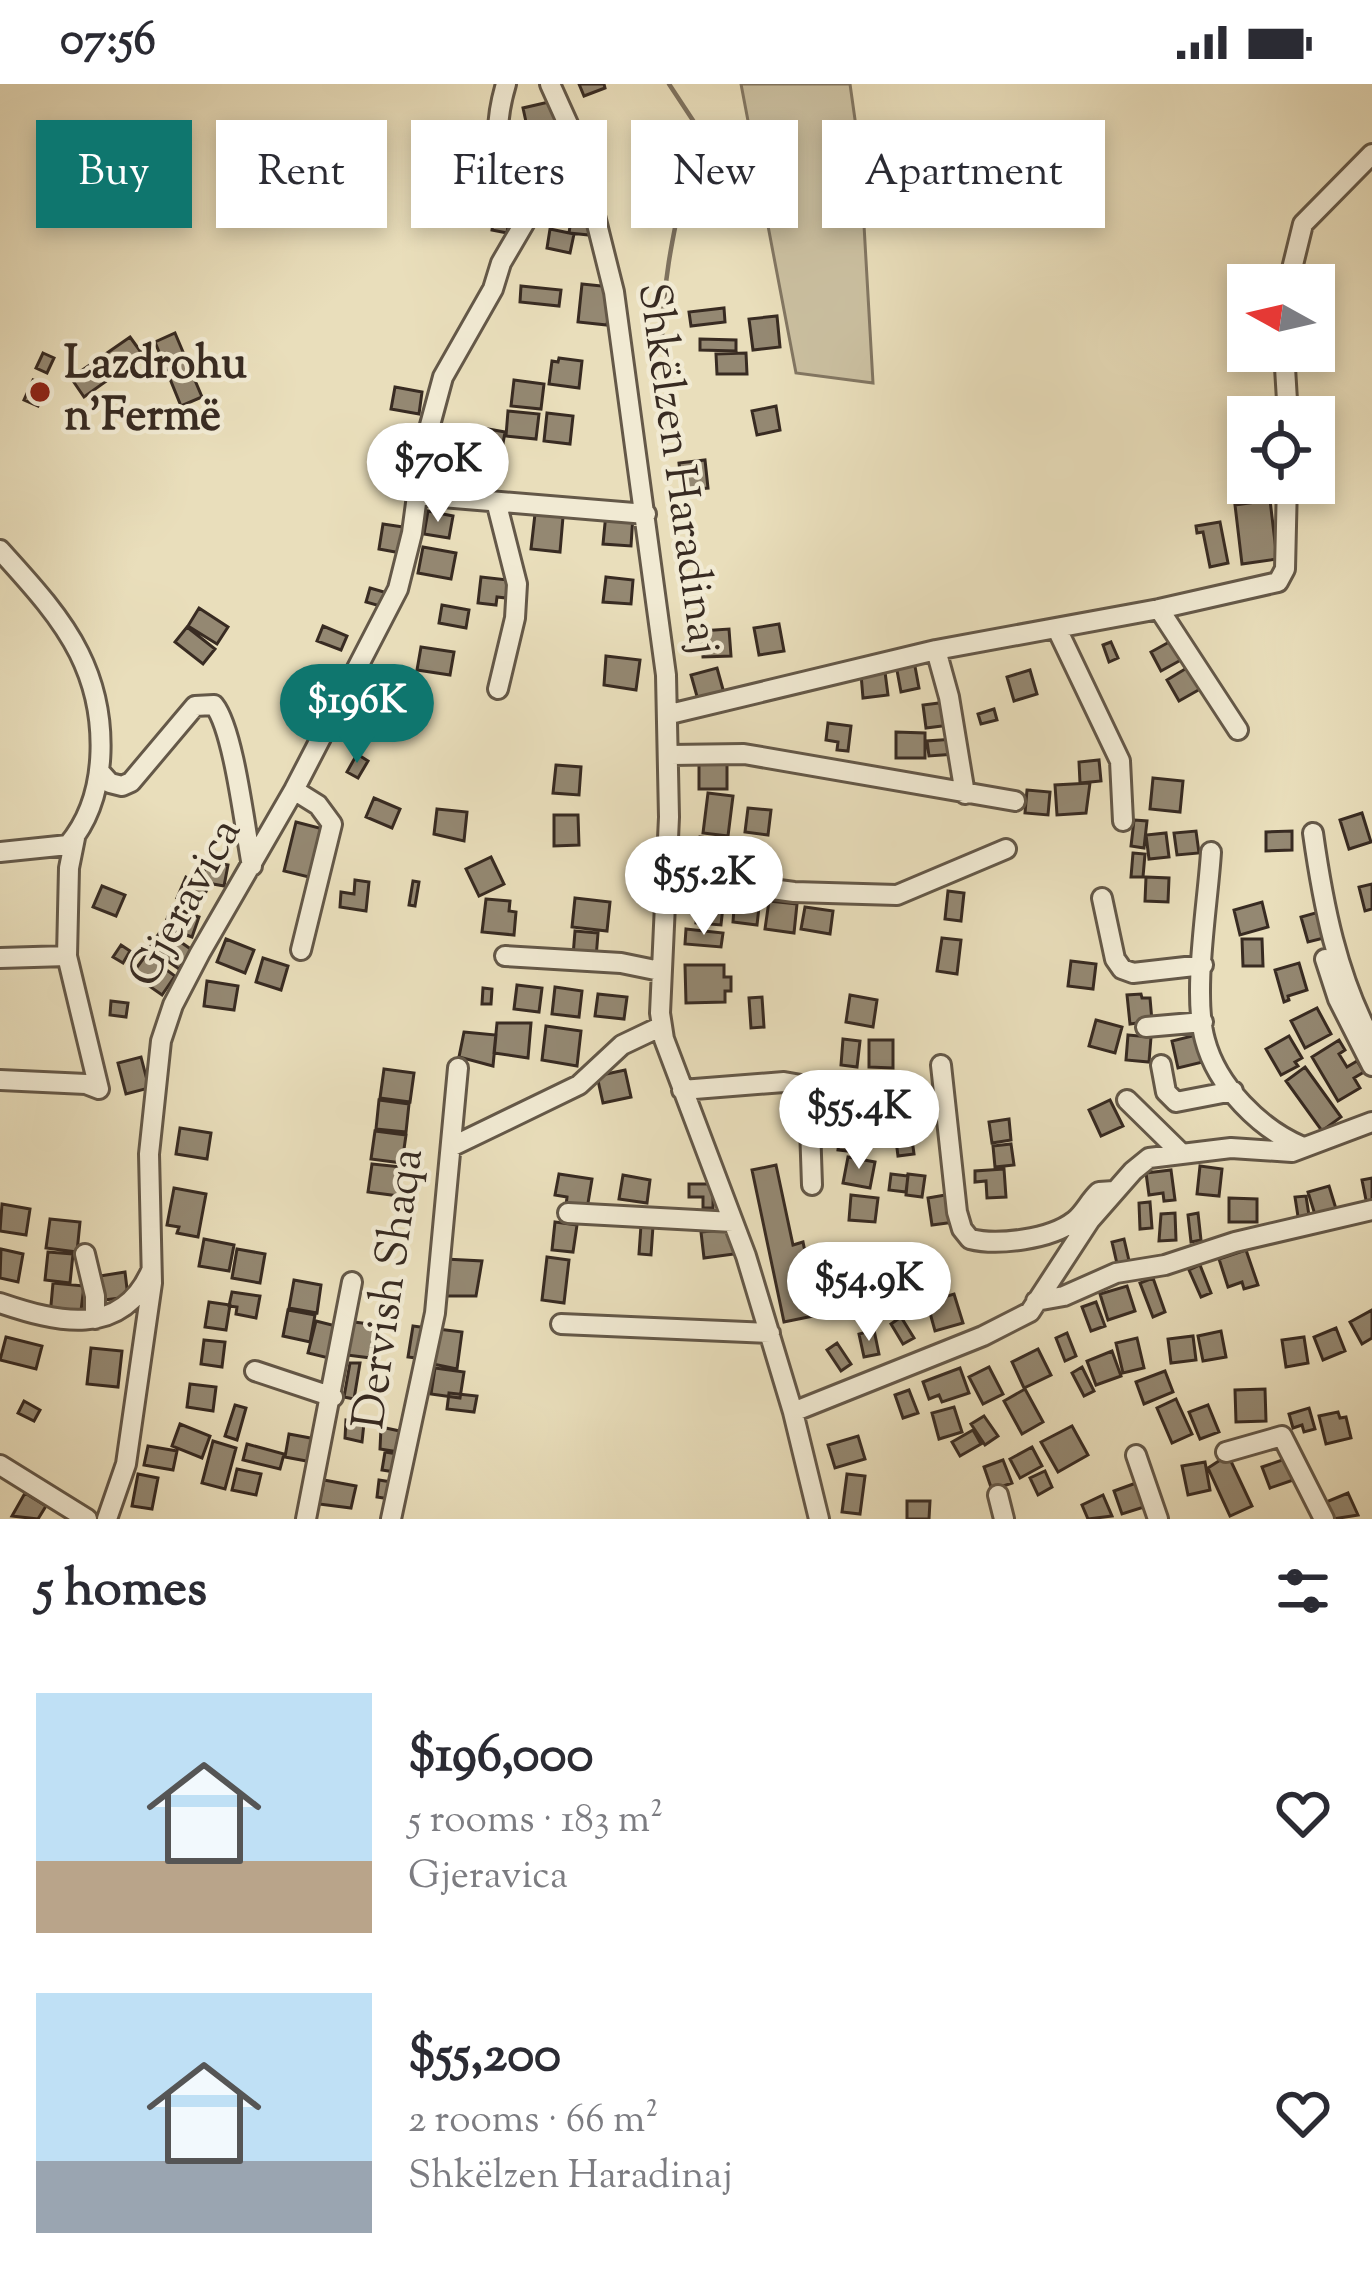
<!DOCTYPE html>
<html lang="en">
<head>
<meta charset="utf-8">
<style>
	:root { --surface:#fff; --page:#f2f2f3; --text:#2b2b33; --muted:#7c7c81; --accent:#0f766e }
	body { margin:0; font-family:"Sorts Mill Goudy",serif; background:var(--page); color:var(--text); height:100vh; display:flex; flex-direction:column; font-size:45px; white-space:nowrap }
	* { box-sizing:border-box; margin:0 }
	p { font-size:39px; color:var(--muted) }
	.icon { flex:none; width:66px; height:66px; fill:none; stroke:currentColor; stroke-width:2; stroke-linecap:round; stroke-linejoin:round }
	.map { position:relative; height:1435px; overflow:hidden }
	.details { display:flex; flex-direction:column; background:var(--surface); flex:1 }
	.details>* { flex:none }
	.top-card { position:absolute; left:36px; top:36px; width:1302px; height:108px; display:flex; gap:24px }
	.needle { width:78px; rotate:278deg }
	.tools { position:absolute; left:1227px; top:180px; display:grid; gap:24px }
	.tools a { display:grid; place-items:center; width:108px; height:108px; border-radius:0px; background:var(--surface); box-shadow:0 6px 18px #0003; font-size:60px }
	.price { position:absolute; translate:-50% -102px; padding:0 27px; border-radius:42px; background:#fff; color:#222; font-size:39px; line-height:78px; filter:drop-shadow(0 3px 6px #0008) }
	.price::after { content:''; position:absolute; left:50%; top:72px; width:36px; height:27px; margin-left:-18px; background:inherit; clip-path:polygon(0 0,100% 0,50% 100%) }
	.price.active { background:var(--accent); color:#fff }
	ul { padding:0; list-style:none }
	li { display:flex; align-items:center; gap:36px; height:300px; padding:0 36px }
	li span { display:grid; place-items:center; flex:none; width:336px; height:240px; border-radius:0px; color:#555 }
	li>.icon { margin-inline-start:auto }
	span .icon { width:144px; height:144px; fill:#fffc; stroke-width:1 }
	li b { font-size:51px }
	h2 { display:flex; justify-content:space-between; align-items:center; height:144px; padding:0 36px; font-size:51px }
	.pill { padding:0 42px; border-radius:0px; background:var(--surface); box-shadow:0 6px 18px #0003; font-size:42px; line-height:108px }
	.pill.active { background:var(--accent); color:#fff }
	.status { display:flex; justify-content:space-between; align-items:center; height:84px; padding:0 60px; background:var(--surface); direction:ltr }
	.status svg { height:33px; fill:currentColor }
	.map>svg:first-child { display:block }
	.green { fill:#cbc0a1; stroke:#827662; stroke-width:3 }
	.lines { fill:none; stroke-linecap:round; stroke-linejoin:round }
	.stream { stroke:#7e725f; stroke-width:4.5 }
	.building { fill:#948872; stroke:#382b22; stroke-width:3 }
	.minor-casing { stroke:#645848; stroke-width:24 }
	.minor { stroke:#f1ead3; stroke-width:18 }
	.poi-dot { fill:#8f2418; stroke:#f1ead3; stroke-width:4.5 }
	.labels { text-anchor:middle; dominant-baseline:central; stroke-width:9; stroke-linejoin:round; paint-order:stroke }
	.poi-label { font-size:45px; font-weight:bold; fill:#382b22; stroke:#f1ead3; text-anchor:start }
	.street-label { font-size:45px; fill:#382b22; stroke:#f1ead3 }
</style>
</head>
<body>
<div class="status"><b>07:56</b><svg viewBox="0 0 49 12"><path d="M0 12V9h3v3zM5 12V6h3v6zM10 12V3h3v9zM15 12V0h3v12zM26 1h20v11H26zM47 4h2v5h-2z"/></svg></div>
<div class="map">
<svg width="1372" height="1435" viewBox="0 0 1372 1435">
	<rect width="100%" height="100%" fill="#e9debb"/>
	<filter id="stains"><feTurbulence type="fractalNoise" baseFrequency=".00167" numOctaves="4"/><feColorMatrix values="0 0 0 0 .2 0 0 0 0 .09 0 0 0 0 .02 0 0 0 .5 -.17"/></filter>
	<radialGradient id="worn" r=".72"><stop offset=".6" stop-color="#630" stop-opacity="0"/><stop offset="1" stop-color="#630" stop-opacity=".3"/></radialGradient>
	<path class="green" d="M741,0H850L860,71L873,299L796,289Z"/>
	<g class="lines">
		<path class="stream" d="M662,260C662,182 682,117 696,41L669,0"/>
	</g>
	<path class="building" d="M579,0H604L605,4L584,12Z
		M553,17L559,40L528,47L523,24Z
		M547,44L552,65L529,70L525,48Z
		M531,83H558V104L530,103Z
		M553,106L580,107L579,126L553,125Z
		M494,110L509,112L506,126L492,123Z
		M495,125L510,127L507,149L492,146Z
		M572,129L591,131L589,151L569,149Z
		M550,145L574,150L570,169L547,164Z
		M582,200L612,203L607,241L578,238Z
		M521,202L561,206L559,222L520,218Z
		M724,224L725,238L691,242L689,228Z
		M777,232L780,263L753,266L749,235Z
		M175,249L202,313L181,322L155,258Z
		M130,253L143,271L84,313L71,294Z
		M700,255L736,256V267L700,266Z
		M43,269L54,274L47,289L36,284Z
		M746,269L747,290H717L716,270Z
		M559,274L582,277L579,304L549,300L552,277L558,278Z
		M33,296L47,302L38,322L24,316Z
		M514,296L544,300L541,325L511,322Z
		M395,303L422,308L419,330L391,325Z
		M776,322L780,346L757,351L752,327Z
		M508,327L539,330L536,355L506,352Z
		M547,329L573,332L570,360L544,357Z
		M477,343L505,348L501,371L480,367L481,362L474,360Z
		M437,360L460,363L459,380L435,377Z
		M705,376L708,404L682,406L679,379Z
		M1270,416L1277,475L1242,480L1235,421Z
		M428,427L453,432L449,454L424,450Z
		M606,429L633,431L631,462L603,460Z
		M535,430L563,433L560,468L531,465Z
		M1220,438L1228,479L1210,483L1203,448L1197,449L1196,442Z
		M383,440L410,444L406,470L379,465Z
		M423,463L456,469L451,495L418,489Z
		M481,493L508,496L506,514L497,513L496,521L478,519Z
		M606,493L633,496L631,520L603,518Z
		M370,504L391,510L387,524L366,518Z
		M442,521L469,526L466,544L439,539Z
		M199,524L228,543L217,560L188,542Z
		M779,540L784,567L759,571L754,544Z
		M323,542L347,552L341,566L317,557Z
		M187,543L215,565L203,580L175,558Z
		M729,545L731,572L703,573L701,547Z
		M1171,557L1181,576L1161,587L1151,568Z
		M1111,558L1118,574L1109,578L1103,561Z
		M421,563L454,568L450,591L417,586Z
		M606,572L640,576L636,606L604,601Z
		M914,577L919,604L901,608L896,581Z
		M1190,582L1202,604L1179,617L1167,596Z
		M717,584L724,609L698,616L691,591Z
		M1030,586L1037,610L1014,617L1007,593Z
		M885,588L888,611L863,614L861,590Z
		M947,618L950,641L926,644L923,621Z
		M994,625L997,636L981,640L978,630Z
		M828,639L851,642L848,667L837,666L838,658L826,656Z
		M896,648L925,649V674H896Z
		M954,655L955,670L929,672L927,657Z
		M357,670L368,677L358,694L347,688Z
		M699,676H727V705H699Z
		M1099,676L1101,697L1080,699L1079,678Z
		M556,681L581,683L579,711L553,709Z
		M1153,694L1183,697L1180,728L1150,725Z
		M1090,699L1086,729L1057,731L1055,701Z
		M1027,706L1050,708L1048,731L1025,729Z
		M708,709L733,712L728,752L703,749Z
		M374,714L400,725L392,744L366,733Z
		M748,724L771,726L768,751L745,748Z
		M437,725L467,728L464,757L434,750Z
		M1362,729L1371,758L1349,765L1340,736Z
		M554,731H578L579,761L554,762Z
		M1134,736L1147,737L1144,764L1131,762Z
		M296,738L327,746L313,794L284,787Z
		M1196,747L1199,769L1177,771L1174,749Z
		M1292,747V766L1266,767V748Z
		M1166,749L1169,773L1149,775L1146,751Z
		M700,753L729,756L727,775L698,772Z
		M1133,769L1145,770L1143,793H1131Z
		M491,773L504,800L479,812L466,785Z
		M206,777L228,781L224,802L202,798Z
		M186,793L208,803L199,824L177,814Z
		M1146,793L1169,794L1168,818L1145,817Z
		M355,796L369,798L366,827L340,823L341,808L354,810Z
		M413,797L419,798L415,822L409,821Z
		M1372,800V825L1365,827L1359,803Z
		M102,802L125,811L116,832L93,823Z
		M948,807L964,809L961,837L945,835Z
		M699,810L724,813L721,841L696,839Z
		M735,811L760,814L757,841L733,838Z
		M575,814L610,818L607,847L572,843Z
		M486,815L510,817L509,827L516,828L514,851L482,848Z
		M769,817L797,820L794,849L765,845Z
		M1262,818L1268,843L1240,851L1234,826Z
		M172,823L199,833L192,853L173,846L175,838L167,835Z
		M805,823L833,827L830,850L801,845Z
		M1326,826L1332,852L1308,858L1301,833Z
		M162,845L192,866L179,885L149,864Z
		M686,845L723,849L721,863L685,860Z
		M575,847L598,849L596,874L573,872Z
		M942,854L961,856L957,890L937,887Z
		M226,855L254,866L245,889L217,878Z
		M1242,855H1262L1263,882H1243Z
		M121,861L130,867L123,879L113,873Z
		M146,871L175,892L162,911L132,890Z
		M263,874L288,882L281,906L256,898Z
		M1071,877L1096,880L1093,905L1068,902Z
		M1299,879L1307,906L1288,912L1289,916L1284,918L1275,886Z
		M685,881H724V893H731V907H725V918L686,919Z
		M207,897L238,902L234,926L204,922Z
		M517,901L542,904L539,928L514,925Z
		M555,903L582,907L579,933L552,930Z
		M483,904L492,905L491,920H482Z
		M598,910L627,913L624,935L595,932Z
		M1141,910L1142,914H1150L1152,937L1130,940L1127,911Z
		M850,911L877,916L873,943L846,938Z
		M762,913L764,943L751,944L749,914Z
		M111,917L128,919L126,933L110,931Z
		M1317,924L1331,950L1305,964L1291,937Z
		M1096,936L1122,943L1115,969L1089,962Z
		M497,939H531L528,974L494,969Z
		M546,942L581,947L577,982L542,976Z
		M464,948L496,951L493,982L459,973Z
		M1200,950L1207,977L1178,984L1172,957Z
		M1128,951L1151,953L1149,978L1126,976Z
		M1289,952L1302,974L1295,978L1298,982L1281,991L1266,965Z
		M843,955L860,957L857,983L841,981Z
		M869,956H893V984L869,983Z
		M1339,956L1345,966L1339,970L1347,983L1357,977L1364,988L1354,994L1360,1004L1338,1017L1312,973Z
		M141,973L149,1004L126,1010L118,979Z
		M1305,983L1341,1033L1322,1047L1286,997Z
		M384,985L414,989L410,1018L380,1014Z
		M625,986L631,1013L603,1019L597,992Z
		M903,997L904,1017L881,1018L880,998Z
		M845,1009L864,1012L859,1043L840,1040Z
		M379,1016L409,1020L406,1048L376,1045Z
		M1110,1016L1123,1042L1101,1052L1089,1026Z
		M906,1018L907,1036L881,1038L880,1020Z
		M1009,1035L1011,1056L992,1059L989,1038Z
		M841,1042L868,1046L865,1069L838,1066Z
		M180,1044L211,1049L207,1075L176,1070Z
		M375,1047L406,1051L402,1079L371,1075Z
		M911,1048L914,1070L898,1072L895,1049Z
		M1011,1060L1014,1081L995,1083L993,1062Z
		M848,1073L875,1078L870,1104L843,1099Z
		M372,1080L402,1083L399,1112L368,1108Z
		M776,1081L793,1161L803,1158L818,1231L784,1238L752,1086Z
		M1200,1082L1222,1085L1219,1112L1197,1110Z
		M1004,1085L1006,1113L987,1114L986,1097L975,1098V1087Z
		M1171,1086L1175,1116L1164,1117L1163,1109L1149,1111L1146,1089Z
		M559,1090L592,1095L587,1125L566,1122L567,1113L555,1111Z
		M891,1090L908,1092L906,1108L889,1106Z
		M908,1090L925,1092L922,1113L906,1111Z
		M623,1091L650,1096L647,1119L619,1115Z
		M1372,1094V1120L1367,1121L1362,1096Z
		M689,1100H713V1124H703V1113H689Z
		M1329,1102L1337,1128L1316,1134L1308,1108Z
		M174,1104L206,1110L198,1153L177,1149L179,1143L167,1141Z
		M951,1110L955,1138L932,1141L928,1114Z
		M851,1111L878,1114L875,1138L849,1136Z
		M1306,1112L1310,1138L1299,1139L1295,1113Z
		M1229,1114L1257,1115V1138H1229Z
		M1150,1118L1152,1144L1140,1145L1139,1119Z
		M2,1120L30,1125L26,1151L0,1147Z
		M1175,1129L1176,1156L1159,1157L1161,1130Z
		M1198,1129L1201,1156L1191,1158L1188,1131Z
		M50,1135L80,1138L77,1168L46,1164Z
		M555,1138L577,1141L573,1168L552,1166Z
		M641,1141L653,1142L651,1171L639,1170Z
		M732,1145L734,1170L704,1174L701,1148Z
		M204,1155L234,1161L229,1187L199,1182Z
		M1124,1155L1130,1181L1118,1184L1112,1158Z
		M1,1165L23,1170L18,1198L0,1194Z
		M237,1165L265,1170L260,1199L232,1194Z
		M1246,1166L1258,1201L1244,1205L1242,1198L1228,1203L1219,1175Z
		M919,1167L922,1195L905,1196L902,1168Z
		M48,1168L73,1170L70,1199L45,1196Z
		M547,1173L569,1176L564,1219L542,1216Z
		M445,1175L482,1177L476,1212H444Z
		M1200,1181L1211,1209L1201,1213L1189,1186Z
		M125,1188L128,1213L104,1216L100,1192Z
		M1153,1194L1165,1228L1153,1233L1140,1199Z
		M294,1196L321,1201L317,1229L289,1224Z
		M53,1199L84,1202L80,1235L50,1232Z
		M1127,1202L1135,1227L1108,1236L1100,1210Z
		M232,1208L260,1212L256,1234L236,1230L237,1223L229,1222Z
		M954,1210L963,1239L935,1247L927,1218Z
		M209,1218L230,1221L226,1246L205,1243Z
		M1096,1218L1105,1242L1091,1247L1082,1223Z
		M288,1226L315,1231L310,1258L283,1252Z
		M1372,1226V1254L1362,1260L1350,1238Z
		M901,1233L914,1254L903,1260L891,1240Z
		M316,1237L344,1244L337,1276L308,1269Z
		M354,1238L378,1241L371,1274L347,1271Z
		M413,1242L428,1244L424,1275L408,1273Z
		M1336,1244L1345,1267L1323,1276L1314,1253Z
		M438,1245L462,1248L457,1285L433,1280Z
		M874,1246L879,1270L864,1273L859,1250Z
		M1221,1247L1226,1273L1203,1277L1198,1252Z
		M1067,1249L1076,1272L1065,1277L1056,1254Z
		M1193,1252L1196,1276L1171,1279L1168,1255Z
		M6,1253L42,1262L36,1285L0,1276Z
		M1304,1253L1308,1279L1286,1283L1282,1256Z
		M1137,1254L1144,1284L1123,1289L1116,1259Z
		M204,1256L225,1258L222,1283L201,1280Z
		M837,1259L851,1280L841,1287L827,1266Z
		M91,1264L122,1267L118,1303L87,1300Z
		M1038,1265L1051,1291L1024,1304L1012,1278Z
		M1112,1267L1121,1292L1096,1301L1087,1277Z
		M350,1279H360L354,1315L344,1313Z
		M989,1283L1003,1310L983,1320L969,1293Z
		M1082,1283L1094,1307L1084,1312L1072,1289Z
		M435,1284L464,1288L460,1314L431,1310Z
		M960,1284L969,1309L942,1318L939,1311L929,1315L923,1298Z
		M1165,1287L1173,1308L1144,1320L1136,1298Z
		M190,1300L216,1303L213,1327L187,1323Z
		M1025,1305L1043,1338L1022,1350L1004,1317Z
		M1265,1305L1266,1337L1236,1338L1235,1306Z
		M909,1306L918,1329L903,1334L895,1311Z
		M449,1309L477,1312L474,1328L447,1325Z
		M1176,1315L1192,1350L1172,1359L1157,1324Z
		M24,1317L40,1326L34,1337L18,1329Z
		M235,1321L246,1324L237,1356L225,1352Z
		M1208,1321L1219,1348L1200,1355L1189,1328Z
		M954,1323L962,1348L939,1355L932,1329Z
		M1309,1324L1315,1345L1304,1348L1302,1341L1293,1344L1289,1330Z
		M1338,1328L1340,1334L1346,1333L1351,1354L1326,1360L1319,1332Z
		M984,1332L998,1352L985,1361L971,1340Z
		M346,1336L364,1339L362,1358L345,1354Z
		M180,1340L210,1352L202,1374L172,1362Z
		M1072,1342L1088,1371L1058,1388L1041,1358Z
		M381,1343L409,1349L405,1369L380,1365Z
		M973,1346L981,1360L960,1372L952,1358Z
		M289,1350L321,1356L317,1379L285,1373Z
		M858,1352L865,1375L835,1384L828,1361Z
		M213,1357L236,1364L225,1405L202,1399Z
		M247,1360L284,1370L280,1385L243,1376Z
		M148,1362L177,1367L173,1386L144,1381Z
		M1032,1363L1042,1382L1020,1394L1010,1375Z
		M385,1368L404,1371L401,1389L382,1386Z
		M1228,1371L1252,1422L1230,1432L1208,1384Z
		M1291,1373L1299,1394L1270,1404L1262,1383Z
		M1003,1376L1012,1399L992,1406L984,1383Z
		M1205,1378L1210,1406L1188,1411L1182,1382Z
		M237,1385L261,1390L256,1411L232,1406Z
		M1045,1387L1052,1403L1038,1411L1030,1394Z
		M138,1390L158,1394L152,1425L132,1422Z
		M847,1390L865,1392L860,1430L842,1428Z
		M324,1396L356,1402L351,1424L319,1420Z
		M379,1396L398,1399L396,1416L377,1413Z
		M1136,1399L1144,1423L1122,1430L1114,1407Z
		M25,1409L46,1422L38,1435L12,1432Z
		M1348,1409L1358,1431L1333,1435L1326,1418Z
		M1103,1411L1112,1432L1088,1435L1082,1421Z
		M907,1417H930L929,1435H907Z"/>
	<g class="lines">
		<g class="minor-casing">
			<path id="minor" d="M550,0L577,60L614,208L666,591L669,733L660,929L664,955L746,1172L793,1328L819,1435
				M1288,201L1303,140L1372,70
				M1284,267L1288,333
				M418,411L646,430
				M497,421L517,500L515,534L498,605
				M0,466C28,497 60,531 79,569C108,627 111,710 68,761L0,768
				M1159,525L1238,646
				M1057,545L1120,677L1123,737
				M936,566L949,613L965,710
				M670,630L936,566L1159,525L1278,498L1285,485L1287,399
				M670,671L744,670L1015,717
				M101,689L110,699L122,702L131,698L195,622L214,621C234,646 245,746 252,782
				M294,706L318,721L332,740L301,866
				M1313,749C1323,820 1337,893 1372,957
				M1211,768C1208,819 1192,909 1205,956C1217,1002 1260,1045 1303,1063
				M667,791L794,808L897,811L1006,765
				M1102,814L1115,875L1122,885L1133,889L1203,881
				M505,872L621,879L660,887
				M0,874L67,872
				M1325,875L1338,915L1372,982
				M1146,943L1203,938
				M941,981L957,1128L962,1145L970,1155C998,1162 1051,1155 1074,1137C1084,1130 1089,1117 1099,1108L1114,1107
				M1161,981L1166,1008L1176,1018L1233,1007
				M0,996L86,1000L99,1005L67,872L69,784L75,754
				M682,1006L784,998L801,1001L809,1013L812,1101
				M1127,1016L1180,1068
				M451,1063L579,1001L622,961L662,942
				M568,1129L733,1138
				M85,1170L95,1212V1235
				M1036,1217L1064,1212L1116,1189L1165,1181L1235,1158L1372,1126
				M0,1219C56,1238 121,1255 151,1187
				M561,1240L770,1249
				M255,1287L333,1313
				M793,1328L983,1252L1030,1228L1090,1136L1133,1087L1149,1074L1231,1064L1292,1068L1372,1038
				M1226,1368L1282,1352L1324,1435
				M1136,1371L1158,1435
				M0,1381L87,1435
				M998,1411L1004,1435
				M107,1435L126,1380L152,1199L149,1070L161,957L173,921L200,869L294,706L398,505L412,449L423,367L443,293L493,205L501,179L525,138V114C494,79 493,44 506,0
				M306,1435L352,1198
				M391,1435L435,1229L458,984"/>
		</g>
		<use href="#minor" class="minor"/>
	</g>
	<circle class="poi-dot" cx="40" cy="308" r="12"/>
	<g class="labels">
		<g class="poi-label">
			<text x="64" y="282">Lazdrohu<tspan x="64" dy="52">n’Fermë</tspan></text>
		</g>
		<g class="street-label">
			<text transform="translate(676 385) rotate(82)">Shkëlzen Haradinaj</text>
			<text transform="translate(187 820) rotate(-61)">Gjeravica</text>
			<text transform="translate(391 1205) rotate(-82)">Dervish Shaqa</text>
		</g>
	</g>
	<rect width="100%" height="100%" filter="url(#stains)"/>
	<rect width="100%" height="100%" fill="url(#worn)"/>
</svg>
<div class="tools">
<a><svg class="needle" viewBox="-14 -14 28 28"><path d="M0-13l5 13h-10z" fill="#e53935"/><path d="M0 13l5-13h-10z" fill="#7c7c81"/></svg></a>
<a><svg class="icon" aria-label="locate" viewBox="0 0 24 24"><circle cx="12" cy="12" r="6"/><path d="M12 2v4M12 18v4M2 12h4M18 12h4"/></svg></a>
</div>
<b class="price" style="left:438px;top:441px">$70K</b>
<b class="price active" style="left:357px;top:682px">$196K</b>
<b class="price" style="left:704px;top:854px">$55.2K</b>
<b class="price" style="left:859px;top:1088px">$55.4K</b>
<b class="price" style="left:869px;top:1260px">$54.9K</b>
<div class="top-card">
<a class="pill active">Buy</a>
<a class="pill">Rent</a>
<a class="pill">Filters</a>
<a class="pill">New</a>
<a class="pill">Apartment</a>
</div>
</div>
<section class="details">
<h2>5 homes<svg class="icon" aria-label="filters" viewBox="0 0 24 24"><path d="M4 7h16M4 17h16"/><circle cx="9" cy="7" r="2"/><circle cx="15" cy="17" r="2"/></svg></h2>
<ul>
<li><span style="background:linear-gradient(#bfe0f5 70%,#b9a48a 0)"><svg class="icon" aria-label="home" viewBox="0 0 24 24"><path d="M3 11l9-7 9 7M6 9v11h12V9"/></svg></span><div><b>$196,000</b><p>5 rooms · 183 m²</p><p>Gjeravica</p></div><svg class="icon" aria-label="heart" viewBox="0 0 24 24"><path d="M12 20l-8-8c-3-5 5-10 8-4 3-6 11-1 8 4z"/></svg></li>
<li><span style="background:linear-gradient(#bfe0f5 70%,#9aa5b1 0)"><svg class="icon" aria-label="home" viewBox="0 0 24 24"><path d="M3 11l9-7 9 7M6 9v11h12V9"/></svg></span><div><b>$55,200</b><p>2 rooms · 66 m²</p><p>Shkëlzen Haradinaj</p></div><svg class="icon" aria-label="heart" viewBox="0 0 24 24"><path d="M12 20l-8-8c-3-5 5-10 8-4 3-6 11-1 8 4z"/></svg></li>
</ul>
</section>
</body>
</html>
